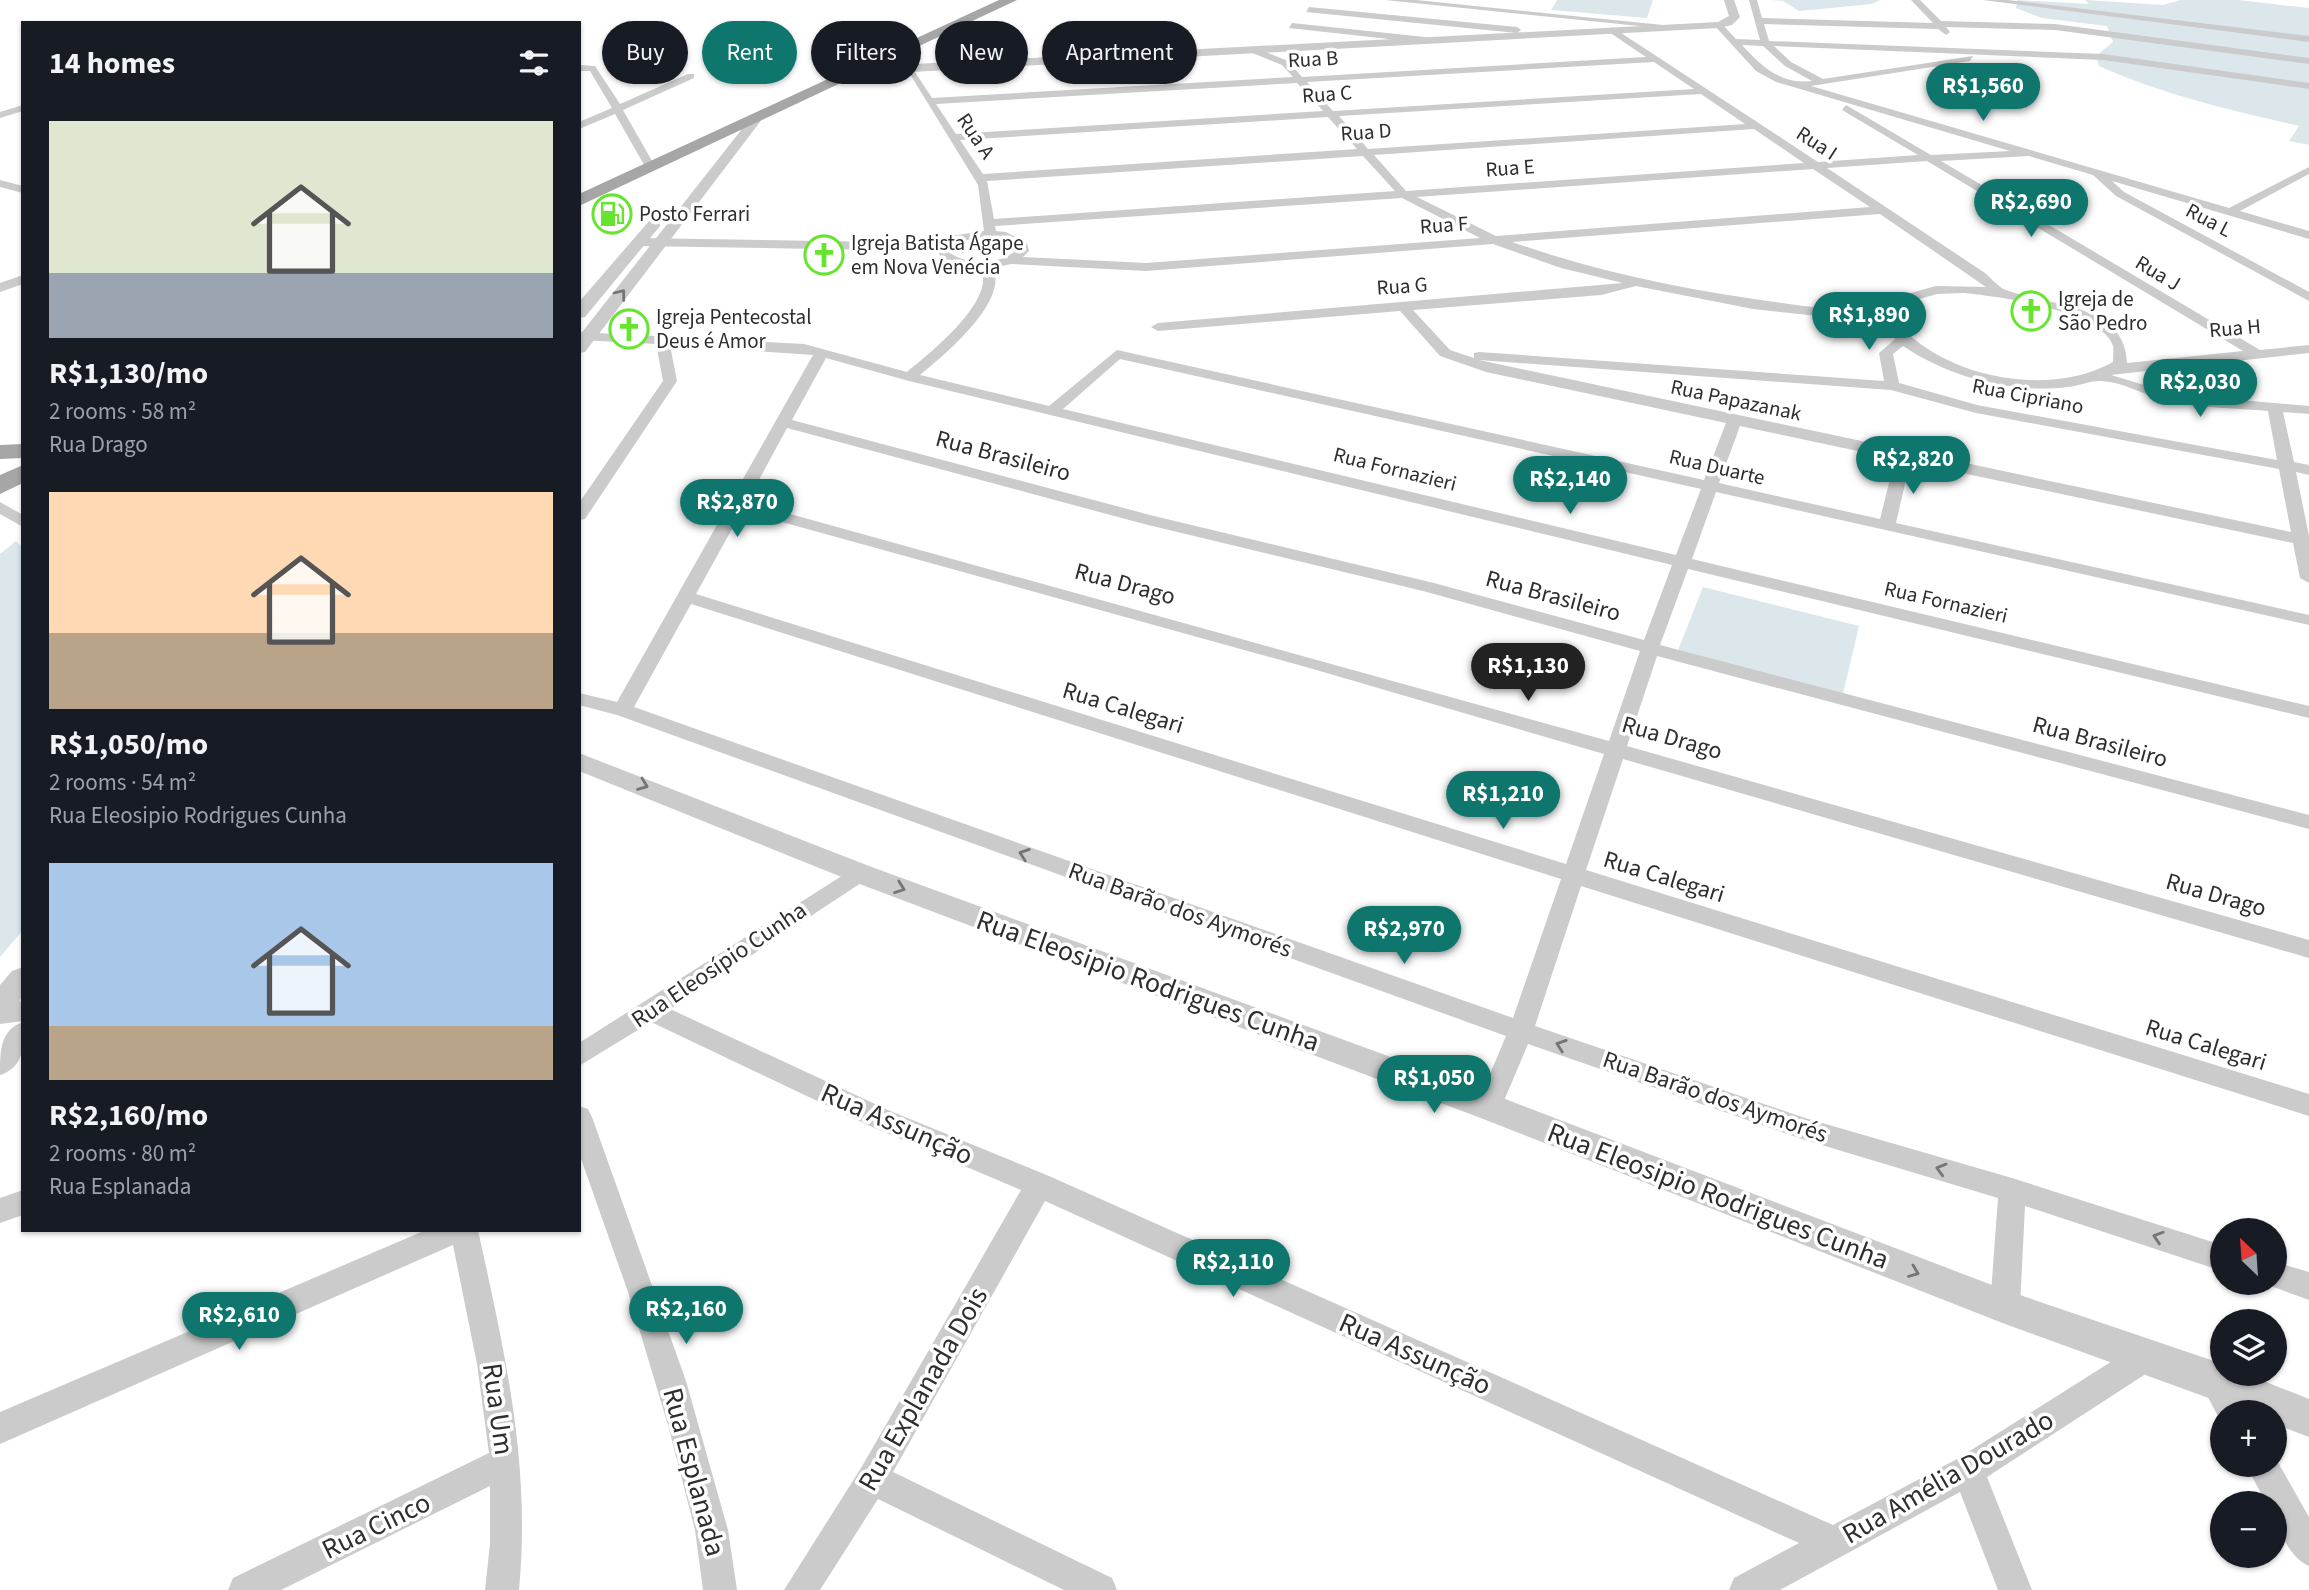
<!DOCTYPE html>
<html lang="en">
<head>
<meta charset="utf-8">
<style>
	:root { --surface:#171b24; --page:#20242c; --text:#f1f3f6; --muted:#9ea1a6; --accent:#0f766e }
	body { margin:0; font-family:"Source Sans 3",sans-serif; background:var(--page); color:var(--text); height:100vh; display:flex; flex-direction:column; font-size:26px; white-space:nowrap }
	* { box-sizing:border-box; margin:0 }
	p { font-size:23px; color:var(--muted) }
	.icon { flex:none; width:38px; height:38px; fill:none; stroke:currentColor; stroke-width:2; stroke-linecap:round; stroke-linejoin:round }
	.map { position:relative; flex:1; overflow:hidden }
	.sheet { position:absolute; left:21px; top:21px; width:560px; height:1211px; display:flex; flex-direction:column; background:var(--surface); border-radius:0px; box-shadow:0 2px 5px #0004 }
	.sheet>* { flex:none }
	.top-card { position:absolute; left:602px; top:21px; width:665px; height:63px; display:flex; gap:14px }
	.needle { width:46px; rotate:335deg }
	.controls { position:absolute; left:2210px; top:1218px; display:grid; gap:14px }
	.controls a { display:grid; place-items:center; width:77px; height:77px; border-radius:50%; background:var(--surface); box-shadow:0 2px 5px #0004; font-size:35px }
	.price { position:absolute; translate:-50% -60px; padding:0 16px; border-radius:24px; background:var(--accent); color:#fff; font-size:23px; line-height:46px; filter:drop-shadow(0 2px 4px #0008) }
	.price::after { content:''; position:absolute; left:50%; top:42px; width:21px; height:16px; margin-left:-10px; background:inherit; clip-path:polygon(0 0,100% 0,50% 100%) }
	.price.active { background:#222; color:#fff }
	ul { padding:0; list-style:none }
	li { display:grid; align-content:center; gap:14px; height:371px; padding:0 28px }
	li span { display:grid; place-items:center; height:217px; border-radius:0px; color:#555 }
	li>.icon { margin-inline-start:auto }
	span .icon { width:126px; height:126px; fill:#fffc; stroke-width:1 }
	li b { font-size:30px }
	h2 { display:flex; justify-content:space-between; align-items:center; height:84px; padding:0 28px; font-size:30px }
	.tag { padding:0 24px; border-radius:32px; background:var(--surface); box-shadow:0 2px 5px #0004; font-size:24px; line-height:63px }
	.tag.active { background:var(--accent); color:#fff }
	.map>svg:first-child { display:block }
	.green { fill:#dbe7eb }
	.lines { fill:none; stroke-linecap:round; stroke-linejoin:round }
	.minor { fill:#cbcbcb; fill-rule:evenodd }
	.tertiary { fill:#cbcbcb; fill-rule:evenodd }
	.primary { fill:#a6a6a6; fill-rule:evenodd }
	.oneway { stroke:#757575 }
	.labels { text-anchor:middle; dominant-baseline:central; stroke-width:7; stroke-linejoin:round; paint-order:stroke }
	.far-street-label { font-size:21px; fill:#2e2e2e; stroke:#fff }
	.far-poi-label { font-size:21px; fill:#2e2e2e; stroke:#fff; text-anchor:start }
	.street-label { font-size:24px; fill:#2e2e2e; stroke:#fff }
	.near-street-label { font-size:28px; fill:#2e2e2e; stroke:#fff }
</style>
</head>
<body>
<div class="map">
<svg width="2309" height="1590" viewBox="0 0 2309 1590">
	<rect width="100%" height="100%" fill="#fff"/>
	<path class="green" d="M1557,0H1653L1647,18L1551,10Z
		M1771,0H1880L1872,4L1799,11L1783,1Z
		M2017,0L2089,4L2085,0L2163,5L2181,0H2238L2309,8V145L2289,141L2299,126C2230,110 2164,95 2099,66L2096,56L2113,42L2107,26L2042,18L2016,8Z
		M16,541L23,548V930L0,957V554Z
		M1703,587L1859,626L1842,698L1677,653Z"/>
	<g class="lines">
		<path class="minor" d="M1385,0H1416L1673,26L1669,29Z
			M1749,0H1757L1762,18L1933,23L1911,0H1920L1941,21L2055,24L2309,58V64L2055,30L1946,27L1950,32L1946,35L1938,29L1764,24L1769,41L2103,54L2309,83V89L2103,60L1774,46L1791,62L1823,79L1973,56L1970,61L1811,86L2229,208L2309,167V174L2240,211L2309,231V239L2112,181L2124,192L2309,292V301L2116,196L2093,175L2029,156L1941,161L2260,350L2309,345V353L2111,375L2174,394L2309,406V414L2283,412L2294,462L2309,465V475L2296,472L2309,536V583L2300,578L2293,543L1910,462L1896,523L2309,615V625L1716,492L1692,559L2309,706V718L1688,569L1660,645L2309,815V829L1657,656L1627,746L2309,940V958L1623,759L1586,870L2309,1094V1116L1581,886L1535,1026L1805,1118L2012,1178L2222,1245V1271L2025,1206L2020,1307L2015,1317L2005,1321L1995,1317L1990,1307L1998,1198L1805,1140L1528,1044L1498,1115L1489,1118L1480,1115L1476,1107L1506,1036L617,715L579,705V693L617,702L813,355L670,345L677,381L585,519L579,520V503L663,381L656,344L579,340V332L804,344L907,372C929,354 996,301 981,269C966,269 942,266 938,251L639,246L633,242L639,238L941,243L951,236L984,231L978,185L905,66H911L932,98L1293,77L1282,65L1250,52L1253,47L1288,61L1302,77L1646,57L1609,32L1612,27L1818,162L1918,155L1842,110L1846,105L1931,155L2010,151L1776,82L1756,71L1714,25L1721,23L1736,39L1760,40ZM1742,45L1763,46L1785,66L1812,81C1781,85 1761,66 1742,45ZM1654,62L1694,89L1333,111L1307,82ZM1297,83L1323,111L956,134L936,104ZM1701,94L1745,124L1368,149L1339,116ZM1328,117L1357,149L983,174L960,140ZM1754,129L1804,163L1406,191L1374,155ZM1363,156L1395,191L994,219L987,181ZM1927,161L2243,351L2127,363C2126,303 2048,306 2006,290C1999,288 1992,279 1985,273L1827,168ZM1813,169L1870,207L1496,236L1417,197ZM1402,198L1480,238L1146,263L1023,257L1029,251L1027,243L1006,232L996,231L995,226ZM1880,214L1986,287L1936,286L1892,298L1883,315C1754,301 1635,285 1512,242ZM977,238L1000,239L1017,250C998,265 970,266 950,253V248L959,242ZM1493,244L1561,268L1623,283L1158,323L1151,327L1158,331L1400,311L1440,356L1486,372L1726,423L1704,480L1117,350L1049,406L920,375C943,356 1009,302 993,268L1011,264L1146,271ZM1636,286L1753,309L1883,323L1895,339L1879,353L1884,381L1479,352L1474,353V358L1450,350L1413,310L1601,295ZM1964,293C1996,296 2102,310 2113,346C2114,350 2113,358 2113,362C2048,399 1940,377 1894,319L1902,304L1937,294ZM1903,346C1949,377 2012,394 2068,387C2078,386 2089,381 2099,381C2122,381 2148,397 2171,402C2203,408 2236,408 2268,411L2277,460L1977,405L1899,383L1893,354ZM826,358L909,381L1672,565L1644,640L1434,583L1154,516L792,420ZM1120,359L1701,489L1676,555L1063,409ZM1479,360L1891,390L1976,413L2279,469L2291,532ZM1740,426L1895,459L1880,519L1719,483ZM787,428L1144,524L1423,591L1640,651L1609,741L747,502ZM742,511L1313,669L1604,754L1566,864L696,594ZM691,604L1561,879L1513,1018L634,707Z
			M1983,0H2008L2309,36V42Z
			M1309,7L1517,27L1521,30L1517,33L1306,12Z
			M1292,23L1425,37L1429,40L1425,43L1289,28Z
			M579,65L595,66L620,104L688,74H694V78L623,110L656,168L655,170H647L615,114L579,129V122L612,108L590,71H579Z
			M23,105V111L0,118V112Z
			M0,180L23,186V193L0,187Z
			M23,275V284L0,292V283Z
			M0,502L23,515V527L0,514Z
			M859,865L867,867L870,873L867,879L670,1009L888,1110L1049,1176L1833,1525L1957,1459L2136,1346L2147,1341L2158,1346L2162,1356L2158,1366L1987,1477L2032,1590H1998L1960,1492L1780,1590H1729L1734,1578L1799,1543L1045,1201L893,1472L1112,1578L1117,1590H1064L878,1499L820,1590H784L861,1468L1021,1190L870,1126L651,1022L579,1066V1043Z
			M23,1001V1021L0,1024V1004Z
			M579,1106L588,1109L592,1117L686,1381L728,1530L737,1590H703L695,1530L668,1425L628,1292L579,1153Z
			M23,1190V1215L0,1223V1198Z
			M426,1230H478C505,1354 531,1463 519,1590H485L490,1544V1486L281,1590H228L233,1578L489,1453L477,1364L453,1245L0,1444V1412Z
			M2275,1262L2309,1272V1300L2265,1284L2275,1283Z
			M2215,1367L2227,1374L2247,1412H2222V1424L2200,1382L2204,1371Z
			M2275,1457L2309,1517V1566C2288,1557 2275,1526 2275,1503H2266L2246,1465H2275Z"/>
		<path class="tertiary" d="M1724,0H1734L1740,17L1732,25L1718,28L857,75L851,71L857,67L1718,22L1729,16Z
			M753,115L763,118L585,352L579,353V336Z
			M655,219L660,220V226L585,317L579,318V302L650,220Z
			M579,753L869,866L1500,1097L2005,1290L2214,1361L2222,1365V1374H2246L2309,1399V1437L2275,1424V1412H2247L2005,1324L1478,1117L849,880L579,771Z
			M23,967C23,990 25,1010 0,1018V985L12,971Z
			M23,1022C23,1045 26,1066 0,1075C0,1051 0,1030 23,1022Z"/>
		<path class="primary" d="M999,0H1017L579,206V194Z
			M23,444V458L0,459V445Z
			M23,465V483L0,494V475Z"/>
	</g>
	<defs><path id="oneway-chevron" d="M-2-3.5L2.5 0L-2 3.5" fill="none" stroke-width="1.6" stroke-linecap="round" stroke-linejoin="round" transform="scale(1.75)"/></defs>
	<g class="oneway">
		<use href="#oneway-chevron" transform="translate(621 294) rotate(-52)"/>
		<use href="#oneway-chevron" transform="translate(643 785) rotate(21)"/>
		<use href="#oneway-chevron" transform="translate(1024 854) rotate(-161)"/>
		<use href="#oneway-chevron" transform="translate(900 888) rotate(20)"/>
		<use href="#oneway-chevron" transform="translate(1561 1045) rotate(-161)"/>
		<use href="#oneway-chevron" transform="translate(1941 1169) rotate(-164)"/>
		<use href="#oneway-chevron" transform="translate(2158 1237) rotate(-162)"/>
		<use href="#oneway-chevron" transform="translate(1914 1272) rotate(21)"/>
	</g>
	<defs>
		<g id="fuel-ring" transform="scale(2.0125)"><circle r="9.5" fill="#fff" stroke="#66e430" stroke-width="1.5"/><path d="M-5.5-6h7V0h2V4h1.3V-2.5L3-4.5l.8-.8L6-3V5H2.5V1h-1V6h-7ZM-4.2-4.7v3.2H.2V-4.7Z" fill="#66e430"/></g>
		<g id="church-ring" transform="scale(2.0125)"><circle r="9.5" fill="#fff" stroke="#66e430" stroke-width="1.5"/><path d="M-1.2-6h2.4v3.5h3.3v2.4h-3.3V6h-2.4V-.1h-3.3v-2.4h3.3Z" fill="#66e430"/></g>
	</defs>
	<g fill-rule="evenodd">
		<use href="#fuel-ring" x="612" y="214"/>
		<use href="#church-ring" x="824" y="255"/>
		<use href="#church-ring" x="2031" y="311"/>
		<use href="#church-ring" x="629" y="329"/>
	</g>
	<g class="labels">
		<g class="far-street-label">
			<text transform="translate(1313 59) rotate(-3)">Rua B</text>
			<text transform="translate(1327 94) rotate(-4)">Rua C</text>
			<text transform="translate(1366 132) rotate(-4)">Rua D</text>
			<text transform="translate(976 136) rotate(56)">Rua A</text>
			<text transform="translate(1817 143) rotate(33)">Rua I</text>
			<text transform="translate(1510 168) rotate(-4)">Rua E</text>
			<text transform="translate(2209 220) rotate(28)">Rua L</text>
			<text transform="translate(1444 225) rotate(-4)">Rua F</text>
			<text transform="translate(2158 273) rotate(31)">Rua J</text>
			<text transform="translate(1402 286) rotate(-4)">Rua G</text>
			<text transform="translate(2235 328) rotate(-5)">Rua H</text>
			<text transform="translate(2028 396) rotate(11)">Rua Cipriano</text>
			<text transform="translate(1736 400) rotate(12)">Rua Papazanak</text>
			<text transform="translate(1717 467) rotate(13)">Rua Duarte</text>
			<text transform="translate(1395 469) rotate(14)">Rua Fornazieri</text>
			<text transform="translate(1946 602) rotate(13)">Rua Fornazieri</text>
		</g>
		<g class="far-poi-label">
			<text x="639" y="214">Posto Ferrari</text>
			<text x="851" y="243">Igreja Batista Ágape<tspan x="851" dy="24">em Nova Venécia</tspan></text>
			<text x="2058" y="299">Igreja de<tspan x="2058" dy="24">São Pedro</tspan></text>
			<text x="656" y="317">Igreja Pentecostal<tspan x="656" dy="24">Deus é Amor</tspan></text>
		</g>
		<g class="street-label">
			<text transform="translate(1003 456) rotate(15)">Rua Brasileiro</text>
			<text transform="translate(1125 584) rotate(15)">Rua Drago</text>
			<text transform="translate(1553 596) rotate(15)">Rua Brasileiro</text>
			<text transform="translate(1123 708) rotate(17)">Rua Calegari</text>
			<text transform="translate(1672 738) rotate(16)">Rua Drago</text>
			<text transform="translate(2100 742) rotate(15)">Rua Brasileiro</text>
			<text transform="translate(1664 877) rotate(17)">Rua Calegari</text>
			<text transform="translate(2216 895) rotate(16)">Rua Drago</text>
			<text transform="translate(1180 910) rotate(20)">Rua Barão dos Aymorés</text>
			<text transform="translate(719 965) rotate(-34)">Rua Eleosípio Cunha</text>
			<text transform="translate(2206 1045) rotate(17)">Rua Calegari</text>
			<text transform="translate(1715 1097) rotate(19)">Rua Barão dos Aymorés</text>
		</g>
		<g class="near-street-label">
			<text transform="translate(1148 981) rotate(20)">Rua Eleosipio Rodrigues Cunha</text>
			<text transform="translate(897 1124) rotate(24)">Rua Assunção</text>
			<text transform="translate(1718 1196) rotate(21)">Rua Eleosipio Rodrigues Cunha</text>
			<text transform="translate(1415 1354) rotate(24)">Rua Assunção</text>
			<text transform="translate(923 1389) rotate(-60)">Rua Explanada Dois</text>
			<text transform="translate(498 1409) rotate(82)">Rua Um</text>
			<text transform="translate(694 1472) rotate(75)">Rua Esplanada</text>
			<text transform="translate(1948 1477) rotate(-30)">Rua Amélia Dourado</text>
			<text transform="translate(376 1526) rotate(-26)">Rua Cinco</text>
		</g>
	</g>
</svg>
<div class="controls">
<a><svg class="needle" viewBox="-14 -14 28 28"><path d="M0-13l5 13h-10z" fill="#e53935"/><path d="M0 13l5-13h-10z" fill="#9ea1a6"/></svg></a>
<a><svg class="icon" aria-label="layers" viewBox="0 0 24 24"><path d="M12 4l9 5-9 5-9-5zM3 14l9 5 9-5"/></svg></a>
<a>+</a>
<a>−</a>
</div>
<b class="price" style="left:1983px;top:123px">R$1,560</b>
<b class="price" style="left:2031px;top:239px">R$2,690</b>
<b class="price" style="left:1869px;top:352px">R$1,890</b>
<b class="price" style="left:2200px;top:419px">R$2,030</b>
<b class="price" style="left:1913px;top:496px">R$2,820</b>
<b class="price" style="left:1570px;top:516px">R$2,140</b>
<b class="price" style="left:737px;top:539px">R$2,870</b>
<b class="price active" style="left:1528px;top:703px">R$1,130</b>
<b class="price" style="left:1503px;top:831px">R$1,210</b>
<b class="price" style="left:1404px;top:966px">R$2,970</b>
<b class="price" style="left:1434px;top:1115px">R$1,050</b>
<b class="price" style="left:1233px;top:1299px">R$2,110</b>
<b class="price" style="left:686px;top:1346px">R$2,160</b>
<b class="price" style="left:239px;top:1352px">R$2,610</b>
<div class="top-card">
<a class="tag">Buy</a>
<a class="tag active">Rent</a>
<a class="tag">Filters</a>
<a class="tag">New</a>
<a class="tag">Apartment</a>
</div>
<section class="sheet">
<h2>14 homes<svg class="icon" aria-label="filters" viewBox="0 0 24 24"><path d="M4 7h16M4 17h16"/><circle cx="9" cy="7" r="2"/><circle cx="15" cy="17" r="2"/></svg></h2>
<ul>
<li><span style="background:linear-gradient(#dfe7d0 70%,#9aa5b1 0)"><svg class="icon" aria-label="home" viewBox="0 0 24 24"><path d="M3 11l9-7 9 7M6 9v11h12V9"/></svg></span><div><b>R$1,130/mo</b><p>2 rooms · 58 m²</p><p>Rua Drago</p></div></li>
<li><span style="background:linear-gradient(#ffd9b3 65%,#b9a48a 0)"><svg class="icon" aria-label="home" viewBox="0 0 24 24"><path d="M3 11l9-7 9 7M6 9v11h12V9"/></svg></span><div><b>R$1,050/mo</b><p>2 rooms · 54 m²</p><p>Rua Eleosipio Rodrigues Cunha</p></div></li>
<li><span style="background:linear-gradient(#a9c7e8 75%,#b9a48a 0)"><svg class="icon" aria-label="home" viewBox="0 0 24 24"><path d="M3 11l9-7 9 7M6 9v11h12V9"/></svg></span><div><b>R$2,160/mo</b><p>2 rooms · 80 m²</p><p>Rua Esplanada</p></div></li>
</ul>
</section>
</div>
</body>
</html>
